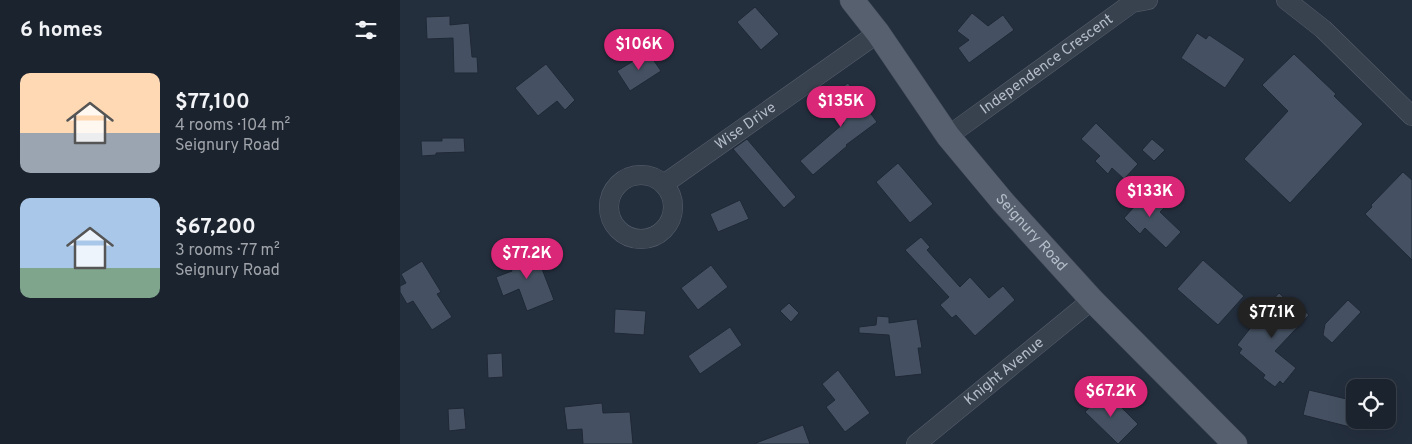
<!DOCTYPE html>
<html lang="en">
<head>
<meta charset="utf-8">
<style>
	:root { --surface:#1b232e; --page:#282f3a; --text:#f1f3f6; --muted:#a0a4aa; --line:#39404a; --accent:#db2777 }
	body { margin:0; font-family:Overpass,sans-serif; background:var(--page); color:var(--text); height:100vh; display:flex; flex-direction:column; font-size:19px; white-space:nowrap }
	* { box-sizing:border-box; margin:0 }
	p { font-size:16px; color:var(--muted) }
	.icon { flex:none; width:28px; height:28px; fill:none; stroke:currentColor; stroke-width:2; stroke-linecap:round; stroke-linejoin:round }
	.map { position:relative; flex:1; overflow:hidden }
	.panel { display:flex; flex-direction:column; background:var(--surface); width:400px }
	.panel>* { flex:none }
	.tools { position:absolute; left:946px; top:379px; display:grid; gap:10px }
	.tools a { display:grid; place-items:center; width:50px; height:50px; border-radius:10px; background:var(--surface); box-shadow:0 5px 20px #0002,0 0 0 1px var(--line); font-size:25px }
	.price { position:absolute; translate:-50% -42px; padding:0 11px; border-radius:18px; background:var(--accent); color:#fff; font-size:16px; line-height:32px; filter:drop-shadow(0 1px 2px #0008) }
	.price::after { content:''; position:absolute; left:50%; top:30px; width:15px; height:11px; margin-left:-8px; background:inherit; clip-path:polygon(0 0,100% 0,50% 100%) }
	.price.active { background:#222; color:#fff }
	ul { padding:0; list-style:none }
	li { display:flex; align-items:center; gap:15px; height:125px; padding:0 20px }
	li span { display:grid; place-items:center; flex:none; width:140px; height:100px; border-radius:10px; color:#555 }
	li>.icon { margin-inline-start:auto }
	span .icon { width:60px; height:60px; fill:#fffc; stroke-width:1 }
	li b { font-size:21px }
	h2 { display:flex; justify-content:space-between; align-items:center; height:60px; padding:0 20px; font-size:21px }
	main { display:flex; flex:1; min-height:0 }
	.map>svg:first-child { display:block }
	.building { fill:#455162; stroke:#1f2835 }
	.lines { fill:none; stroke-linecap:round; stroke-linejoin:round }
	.minor-casing { stroke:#565f6c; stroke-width:20 }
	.major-casing { stroke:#414a57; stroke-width:25 }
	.minor { stroke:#38414e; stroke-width:19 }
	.major { stroke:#56606e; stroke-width:24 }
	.labels { text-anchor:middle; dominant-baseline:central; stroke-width:4; stroke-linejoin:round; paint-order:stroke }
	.street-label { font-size:15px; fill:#b4bcc9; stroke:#1d2633 }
</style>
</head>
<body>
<main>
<section class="panel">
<h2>6 homes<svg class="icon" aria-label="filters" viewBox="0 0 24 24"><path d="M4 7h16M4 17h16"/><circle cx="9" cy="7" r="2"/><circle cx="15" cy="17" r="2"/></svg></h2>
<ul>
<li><span style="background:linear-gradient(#ffd9b3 60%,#9aa5b1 0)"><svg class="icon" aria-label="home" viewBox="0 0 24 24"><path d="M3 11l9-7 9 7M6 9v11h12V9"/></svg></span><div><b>$77,100</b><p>4 rooms · 104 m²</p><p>Seignury Road</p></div></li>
<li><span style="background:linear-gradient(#a9c7e8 70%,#7fa58c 0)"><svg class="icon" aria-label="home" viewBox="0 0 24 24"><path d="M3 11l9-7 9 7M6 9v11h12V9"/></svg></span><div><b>$67,200</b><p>3 rooms · 77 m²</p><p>Seignury Road</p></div></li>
</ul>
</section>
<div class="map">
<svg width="1012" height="444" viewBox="0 0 1012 444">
	<rect width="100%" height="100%" fill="#242f3e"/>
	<path class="building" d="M355,7L379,34L361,50L337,22Z
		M572,13L588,26L603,15L614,30L569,63L558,48L569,40L557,31Z
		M50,16V25L69,23L72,57H77L78,73H54L53,38L27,39L26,17Z
		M797,33L806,39L809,35L845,59L825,88L781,58Z
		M248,52L261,71L230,91L217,71Z
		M894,54L936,94L934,96L963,124L890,203L844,159L888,111L862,85Z
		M146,64L175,100L165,110L157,101L138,116L115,88Z
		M448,83L477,122L446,145L447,146L413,175L400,161L444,123L426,99Z
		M696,123L738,164L724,179L712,168L708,174L695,161L700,156L681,139Z
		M42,138H64L65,152L36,153V155L22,156L21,141H42Z
		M347,139L396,197L384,208L333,149Z
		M752,139L765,150L754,161L742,150Z
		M498,163L533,204L510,223L476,182Z
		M1003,172L1012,180V260L965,214L972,207L971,205Z
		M735,187L745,196L749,192L765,207L760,212L781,232L766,248L745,228L740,234L724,218L735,206L725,197Z
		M340,200L349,219L318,232L310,214Z
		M521,237L530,247L527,250L560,287L570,277L589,298L603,286L615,300L575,336L556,315L552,318L540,305L549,297L505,250Z
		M134,248L154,300L127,311L119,289L103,296L96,277L112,271L107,258Z
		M803,260L844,296L818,325L777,289Z
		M22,261L41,292L37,294L52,317L32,330L13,301L7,304L0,292V286L6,283L1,274Z
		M311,265L328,287L298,310L281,288Z
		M879,293L895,308L897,305L909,315L875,351L896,368L883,384L880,381L875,387L863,378L865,375L839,353L842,349L837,345L856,321L854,320Z
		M948,300L961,312L932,343L923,335L925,324Z
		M389,303L399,313L391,322L380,311Z
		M215,309L246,311L244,335L214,333Z
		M477,316L489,317V323L517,319L522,348H518L522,374L495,377L489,335L459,333V327L476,325Z
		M330,327L342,345L300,374L288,356Z
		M102,353L103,377L88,378L87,354Z
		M438,370L470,413L445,432L426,407L435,400L422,384Z
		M909,390L955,401L950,427L903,415Z
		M705,391L738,424L718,444L685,412Z
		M202,403L203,413L230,412L233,444H183L182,429L167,430L164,407Z
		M64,408L66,429L49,431L48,409Z
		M403,425L410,444H356V443Z"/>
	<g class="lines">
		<g class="minor-casing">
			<g id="minor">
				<path d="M886,0L923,29L1012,116"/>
				<path id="s1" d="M548,136L732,3L748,0"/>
				<circle cx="241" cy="207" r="32"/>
				<path id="s2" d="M264,184L478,33"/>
				<path id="s3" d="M516,444L692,300"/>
			</g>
		</g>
		<g class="major-casing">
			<g id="major">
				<path id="s4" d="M452,0L478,33L548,136L603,202L692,300L835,444"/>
			</g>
		</g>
		<use href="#minor" class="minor"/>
		<use href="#major" class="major"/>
	</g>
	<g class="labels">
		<g class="street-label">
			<text stroke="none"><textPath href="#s1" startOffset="122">Independence Crescent</textPath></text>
			<text stroke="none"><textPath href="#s2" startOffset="100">Wise Drive</textPath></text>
			<text stroke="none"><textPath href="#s4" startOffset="294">Seignury Road</textPath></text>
			<text stroke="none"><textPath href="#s3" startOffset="114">Knight Avenue</textPath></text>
		</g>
	</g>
</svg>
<div class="tools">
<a><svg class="icon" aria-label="locate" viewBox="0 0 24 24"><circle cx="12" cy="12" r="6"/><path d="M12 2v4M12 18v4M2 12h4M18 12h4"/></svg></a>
</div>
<b class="price" style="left:239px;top:71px">$106K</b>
<b class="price" style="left:441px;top:128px">$135K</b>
<b class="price" style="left:750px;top:218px">$133K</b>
<b class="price" style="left:127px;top:280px">$77.2K</b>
<b class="price active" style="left:872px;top:339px">$77.1K</b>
<b class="price" style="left:711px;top:418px">$67.2K</b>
</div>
</main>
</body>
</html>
